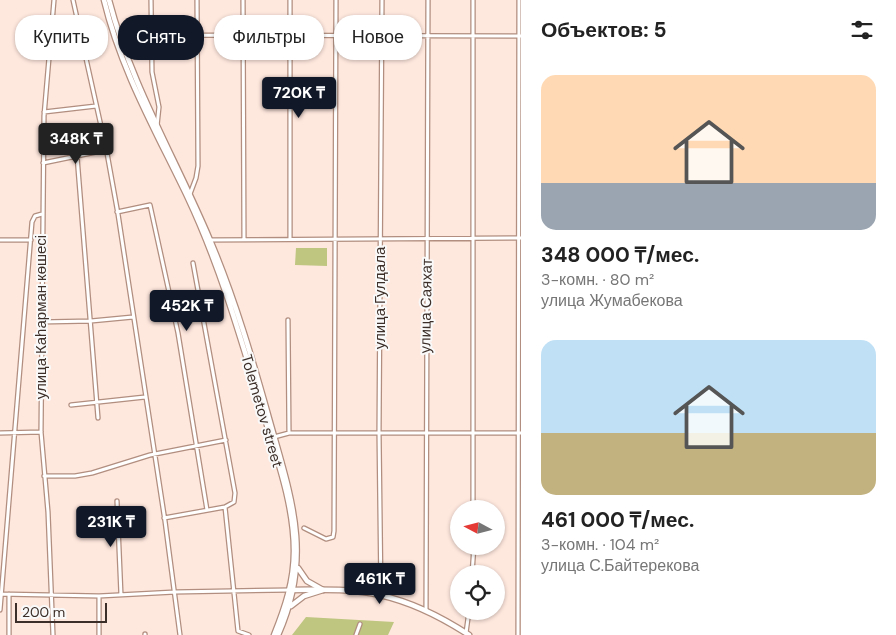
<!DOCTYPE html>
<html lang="ru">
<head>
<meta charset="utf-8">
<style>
	:root { --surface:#fff; --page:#f6f6f6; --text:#222; --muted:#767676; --accent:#111827 }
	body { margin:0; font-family:"DM Sans",sans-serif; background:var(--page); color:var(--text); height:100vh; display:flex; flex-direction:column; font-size:19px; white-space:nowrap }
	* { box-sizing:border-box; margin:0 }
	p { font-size:16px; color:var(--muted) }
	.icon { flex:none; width:28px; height:28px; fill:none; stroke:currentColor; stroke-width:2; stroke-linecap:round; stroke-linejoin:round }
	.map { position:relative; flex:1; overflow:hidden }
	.details { display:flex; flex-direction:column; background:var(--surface); width:375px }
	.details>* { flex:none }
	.top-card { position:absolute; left:15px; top:15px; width:430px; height:45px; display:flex; gap:10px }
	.needle { width:32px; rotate:277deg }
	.tools { position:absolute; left:450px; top:500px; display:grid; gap:10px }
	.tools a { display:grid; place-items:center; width:55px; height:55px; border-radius:50%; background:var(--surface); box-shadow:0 1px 4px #0004; font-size:25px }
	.scale { position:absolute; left:15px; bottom:12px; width:92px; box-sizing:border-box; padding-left:5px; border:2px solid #3c2e28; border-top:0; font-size:14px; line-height:18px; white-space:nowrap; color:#3c2e28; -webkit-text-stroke:4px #f9f9f9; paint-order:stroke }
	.price { position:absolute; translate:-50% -42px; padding:0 11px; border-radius:5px; background:var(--accent); color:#fff; font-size:16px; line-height:32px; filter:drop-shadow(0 1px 2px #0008) }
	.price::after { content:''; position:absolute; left:50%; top:30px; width:15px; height:11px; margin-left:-8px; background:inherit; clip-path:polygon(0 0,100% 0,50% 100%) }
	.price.on { background:#222; color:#fff }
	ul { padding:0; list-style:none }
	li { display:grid; align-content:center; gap:10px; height:265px; padding:0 20px }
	li span { display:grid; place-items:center; height:155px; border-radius:15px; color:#555 }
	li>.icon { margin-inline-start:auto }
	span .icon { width:90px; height:90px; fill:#fffc; stroke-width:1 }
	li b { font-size:21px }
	h2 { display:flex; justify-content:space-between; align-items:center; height:60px; padding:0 20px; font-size:21px }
	.chip { padding:0 18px; border-radius:20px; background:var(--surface); box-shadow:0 1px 4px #0004; font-size:18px; line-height:45px }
	.chip.on { background:var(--accent); color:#fff }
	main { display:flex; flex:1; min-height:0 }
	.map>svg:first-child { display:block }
	.green { fill:#bec680 }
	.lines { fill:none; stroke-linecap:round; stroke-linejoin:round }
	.minor-casing { stroke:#b18e7f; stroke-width:5.5 }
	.secondary-casing { stroke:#b18e7f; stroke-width:7 }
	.primary-casing { stroke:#b18e7f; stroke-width:7 }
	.minor { stroke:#fff; stroke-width:3 }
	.secondary { stroke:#fff; stroke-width:4.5 }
	.primary { stroke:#fff; stroke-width:4.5 }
	.labels { text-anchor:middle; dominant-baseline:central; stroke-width:4; stroke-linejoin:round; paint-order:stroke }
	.street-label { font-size:15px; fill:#3c2e28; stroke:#f9f9f9 }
</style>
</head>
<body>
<main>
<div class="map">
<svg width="521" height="635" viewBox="0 0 521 635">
	<rect width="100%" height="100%" fill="#fee7dd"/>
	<path class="green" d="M296,248H327V266L295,265Z
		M306,617L394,622L388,635H292Z"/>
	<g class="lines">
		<g class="minor-casing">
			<path id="minor" d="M73,0L107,153L118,214L165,521L180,635
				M151,0L152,72L159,107L157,126
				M243,0L244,239
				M473,0V509
				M151,35L521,36
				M44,112L96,106
				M77,156L98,418
				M43,163L106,150
				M190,194L196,178L198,166L197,0
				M117,212L150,205L178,333L207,510
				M290,239V0
				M0,240H31
				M210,240L521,238
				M193,263L235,493L234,502L225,507L238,631L249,635
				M288,320L289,433
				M41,322L91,321L133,317
				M71,405L145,397
				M0,433L41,432
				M274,437L289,433H521
				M44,476H75L92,473L150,455L226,440
				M117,501L121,595
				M164,518L225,507
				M304,528L326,539L333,537L334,531L336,0
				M472,574L474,546
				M0,594L99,596L175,592L289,590
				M9,594V635
				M381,595L379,432L382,0
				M0,610L32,222L35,216L42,214
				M426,611L428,0
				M466,633L469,611
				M53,635L48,512L41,432L44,116L54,0
				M99,635V596
				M145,635V634
				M356,635L360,624
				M518,635L519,0"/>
		</g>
		<g class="secondary-casing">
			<path id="secondary" d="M291,590C321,590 351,588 380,595C411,602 443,618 469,635"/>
		</g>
		<g class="primary-casing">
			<path id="primary" d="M104,0C121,71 157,133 188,198C220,266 241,339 263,412C276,456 294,504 294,551C294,581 285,608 274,635
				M109,0C131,85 176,159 210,240C235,299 253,361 270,422C292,500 313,557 278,635
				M298,568L307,581L323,590
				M291,606L304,596L323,590"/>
		</g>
		<use href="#minor" class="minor"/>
		<use href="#secondary" class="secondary"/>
		<use href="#primary" class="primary"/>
	</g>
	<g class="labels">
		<g class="street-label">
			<text transform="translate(380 298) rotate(-90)">улица Гулдала</text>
			<text transform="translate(426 306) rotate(-89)">улица Саяхат</text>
			<text transform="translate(41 317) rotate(-90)">улица Каһарман көшесі</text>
			<text transform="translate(262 411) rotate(74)">Tolemetov street</text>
		</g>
	</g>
</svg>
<div class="tools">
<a><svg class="needle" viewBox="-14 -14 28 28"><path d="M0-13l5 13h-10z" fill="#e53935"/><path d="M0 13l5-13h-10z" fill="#767676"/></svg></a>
<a><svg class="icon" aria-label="locate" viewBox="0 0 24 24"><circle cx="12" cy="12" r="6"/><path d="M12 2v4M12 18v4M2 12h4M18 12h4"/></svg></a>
</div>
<div class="scale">200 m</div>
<b class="price" style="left:299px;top:119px">720K ₸</b>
<b class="price on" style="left:76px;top:165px">348K ₸</b>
<b class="price" style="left:187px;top:332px">452K ₸</b>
<b class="price" style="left:111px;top:548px">231K ₸</b>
<b class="price" style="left:380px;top:605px">461K ₸</b>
<div class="top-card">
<a class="chip">Купить</a>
<a class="chip on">Снять</a>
<a class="chip">Фильтры</a>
<a class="chip">Новое</a>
</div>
</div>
<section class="details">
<h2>Объектов: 5<svg class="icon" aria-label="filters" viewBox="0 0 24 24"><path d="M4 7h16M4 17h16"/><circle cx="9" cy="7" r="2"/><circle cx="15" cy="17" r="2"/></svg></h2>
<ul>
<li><span style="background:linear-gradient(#ffd9b3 70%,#9aa5b1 0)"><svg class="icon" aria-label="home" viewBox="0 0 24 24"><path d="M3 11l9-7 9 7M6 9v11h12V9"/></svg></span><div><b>348 000 ₸/мес.</b><p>3-комн. · 80 m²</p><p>улица Жумабекова</p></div></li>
<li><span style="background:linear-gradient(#bfe0f5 60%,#c2b280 0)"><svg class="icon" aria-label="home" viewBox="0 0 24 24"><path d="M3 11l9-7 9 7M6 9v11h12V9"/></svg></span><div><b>461 000 ₸/мес.</b><p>3-комн. · 104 m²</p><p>улица С.Байтерекова</p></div></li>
</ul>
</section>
</main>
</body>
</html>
